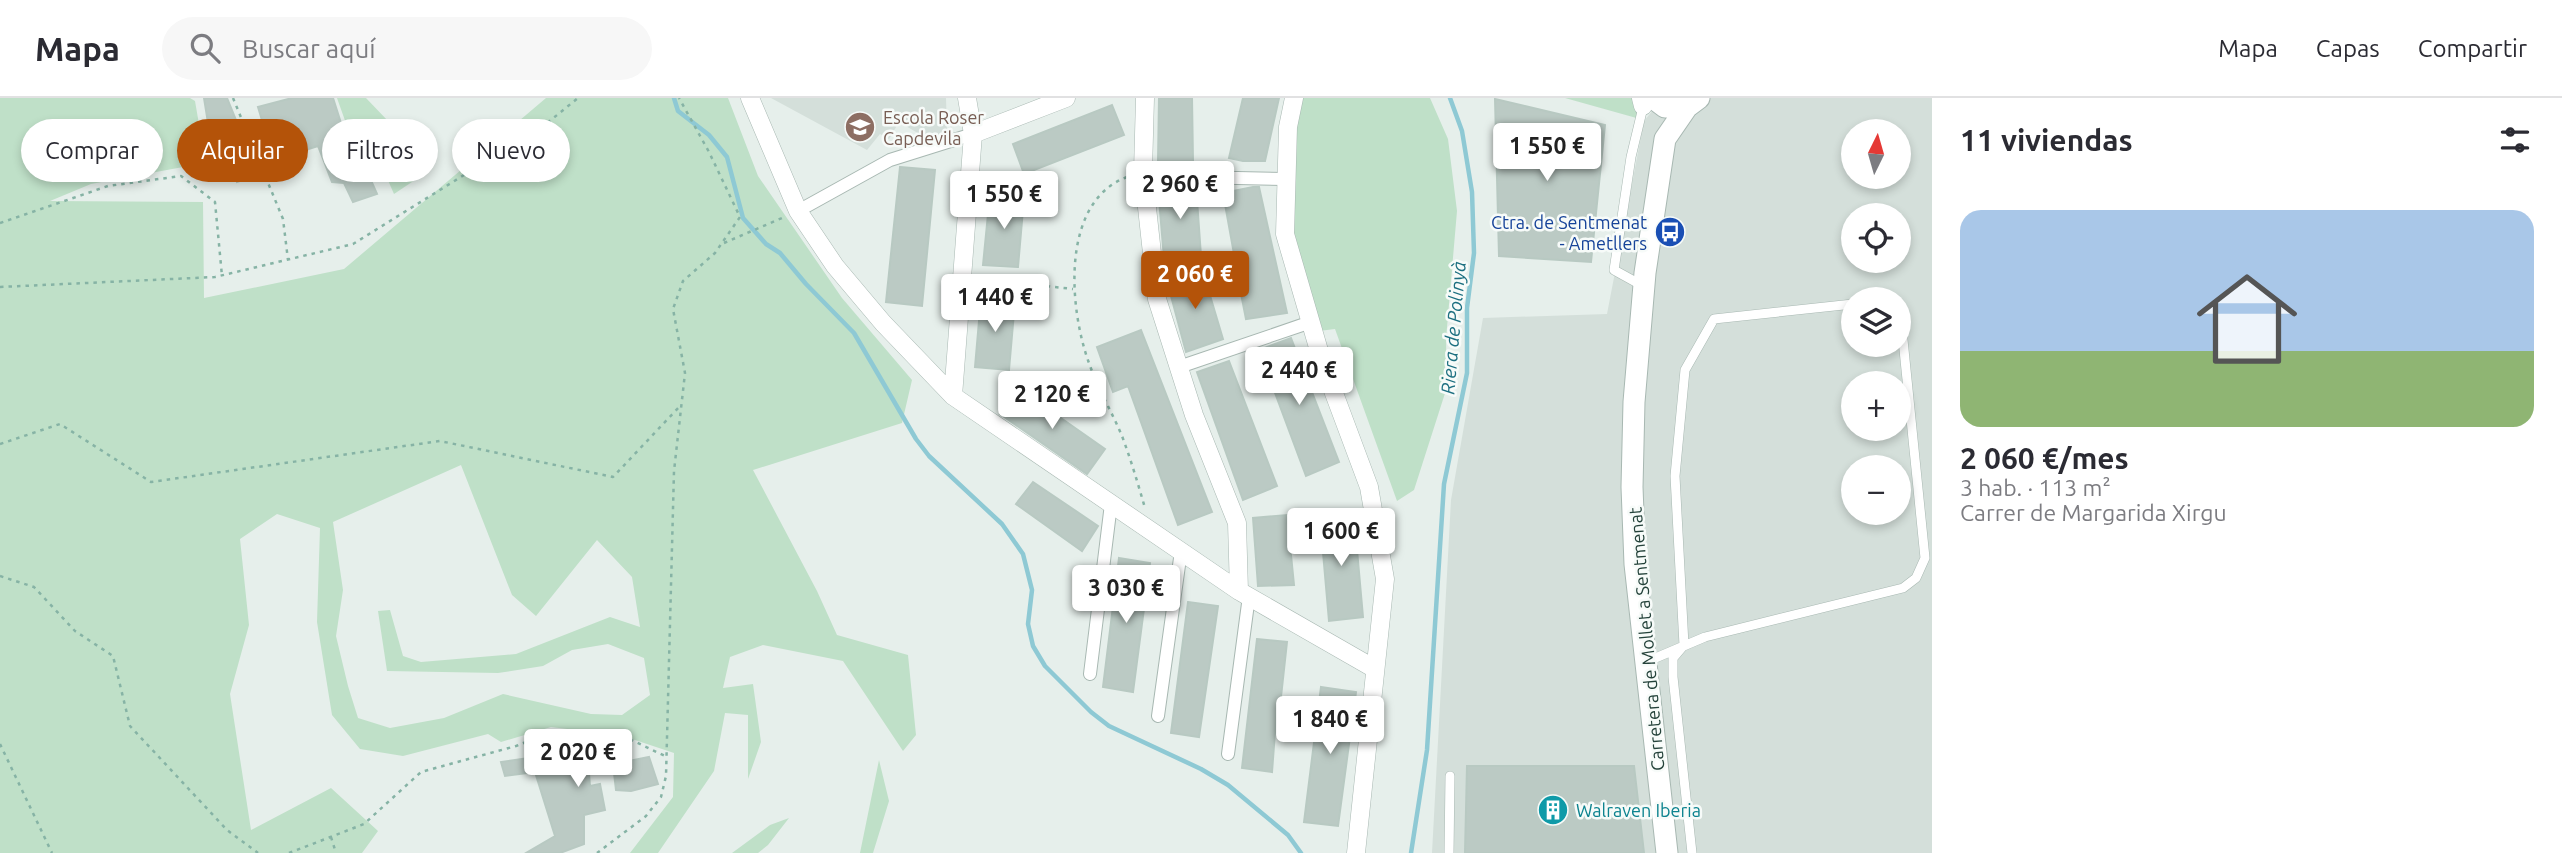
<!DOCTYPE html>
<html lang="es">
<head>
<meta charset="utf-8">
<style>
	:root { --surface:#fff; --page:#f7f7f7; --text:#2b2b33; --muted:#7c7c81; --line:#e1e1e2; --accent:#b45309 }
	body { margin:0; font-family:Ubuntu,sans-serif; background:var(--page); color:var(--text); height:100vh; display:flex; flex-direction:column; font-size:26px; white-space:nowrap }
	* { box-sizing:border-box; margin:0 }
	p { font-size:23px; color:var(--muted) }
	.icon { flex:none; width:38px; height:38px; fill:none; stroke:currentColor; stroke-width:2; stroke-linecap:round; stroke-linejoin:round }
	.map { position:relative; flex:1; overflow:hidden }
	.drawer { display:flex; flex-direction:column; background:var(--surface); width:630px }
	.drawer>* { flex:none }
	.banner { position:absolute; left:21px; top:21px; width:665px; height:63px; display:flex; gap:14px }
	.needle { width:46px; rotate:5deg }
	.tools { position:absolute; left:1841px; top:21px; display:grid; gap:14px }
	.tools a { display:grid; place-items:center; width:70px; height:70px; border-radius:50%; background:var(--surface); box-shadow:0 4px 10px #0003; font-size:35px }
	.price { position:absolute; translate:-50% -60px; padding:0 16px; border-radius:7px; background:#fff; color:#222; font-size:23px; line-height:46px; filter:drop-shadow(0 2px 4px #0008) }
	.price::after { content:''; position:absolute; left:50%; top:42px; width:21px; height:16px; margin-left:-10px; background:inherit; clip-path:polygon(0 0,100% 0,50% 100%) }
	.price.current { background:var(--accent); color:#fff }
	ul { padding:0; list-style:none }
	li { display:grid; align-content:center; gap:14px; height:371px; padding:0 28px }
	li+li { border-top:2px solid var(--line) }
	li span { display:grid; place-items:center; height:217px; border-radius:21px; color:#555 }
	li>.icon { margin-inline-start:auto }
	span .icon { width:126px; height:126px; fill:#fffc; stroke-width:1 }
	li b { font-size:30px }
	h2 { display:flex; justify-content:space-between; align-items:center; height:84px; padding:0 28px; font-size:30px }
	.tag { padding:0 24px; border-radius:32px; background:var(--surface); box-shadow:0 4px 10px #0003; font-size:24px; line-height:63px }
	.tag.current { background:var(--accent); color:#fff }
	header { display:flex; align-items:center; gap:42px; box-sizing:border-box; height:98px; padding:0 35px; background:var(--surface); border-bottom:2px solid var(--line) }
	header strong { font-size:33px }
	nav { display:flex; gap:38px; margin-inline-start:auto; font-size:24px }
	.search { width:490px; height:63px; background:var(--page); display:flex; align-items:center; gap:18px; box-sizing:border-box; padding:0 24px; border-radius:38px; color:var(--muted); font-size:26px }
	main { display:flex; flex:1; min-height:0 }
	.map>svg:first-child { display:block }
	.built { fill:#d4dfda; fill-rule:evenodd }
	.green { fill:#bfe0c8; fill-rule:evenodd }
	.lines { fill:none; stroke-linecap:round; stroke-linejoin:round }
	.stream { stroke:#8ec9d4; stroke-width:4.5 }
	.building { fill:#bbcac4; stroke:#b8c9c2; stroke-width:2 }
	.service-casing { stroke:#a8b8b2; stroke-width:10 }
	.pedestrian-casing { stroke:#a8b8b2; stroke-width:14 }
	.minor-casing { stroke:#a8b8b2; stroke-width:19 }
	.tertiary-casing { stroke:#a8b8b2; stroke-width:23 }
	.path { stroke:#86b3a5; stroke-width:2.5; stroke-dasharray:3.5 5; stroke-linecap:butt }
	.service { stroke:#fff; stroke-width:9 }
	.pedestrian { stroke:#fff; stroke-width:12 }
	.minor { stroke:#fff; stroke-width:18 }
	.tertiary { stroke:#fff; stroke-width:21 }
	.labels { text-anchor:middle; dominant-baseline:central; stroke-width:5; stroke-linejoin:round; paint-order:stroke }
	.education-label { font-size:18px; fill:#785e54; stroke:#f7fbf9; text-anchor:start }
	.transit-label { font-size:18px; fill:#164399; stroke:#f7fbf9; text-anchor:end }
	.street-label { font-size:18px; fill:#24423a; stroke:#f7fbf9 }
	.culture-label { font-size:18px; fill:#0d838f; stroke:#f7fbf9; text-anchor:start }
	.water-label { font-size:19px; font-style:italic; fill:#1c6f80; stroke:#f7fbf9 }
</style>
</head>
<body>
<header>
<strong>Mapa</strong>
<div class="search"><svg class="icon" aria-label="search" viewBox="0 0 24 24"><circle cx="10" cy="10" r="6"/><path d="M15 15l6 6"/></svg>Buscar aquí</div>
<nav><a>Mapa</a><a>Capas</a><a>Compartir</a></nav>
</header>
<main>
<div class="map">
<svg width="1932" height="755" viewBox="0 0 1932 755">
	<rect width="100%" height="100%" fill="#e6efeb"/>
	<path class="built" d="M771,0H946L947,35L928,41L899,24L889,41L880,36L867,52Z
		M1663,0H1932V755H1432L1451,402L1483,220L1607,216L1644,23ZM1853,33H1899V79H1853ZM1853,117H1899V163H1853ZM1853,201H1899V247H1853ZM1853,285H1899V331H1853ZM1853,369H1899V415H1853Z"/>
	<path class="green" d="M0,0H190L195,3L200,32L219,45L221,62L91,86L50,103L203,104L204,200L344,171L546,0H728L758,78L842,200L912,282L902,325L753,372L817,493L837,537L908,557L916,637L903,653L843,563L763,547L730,559L723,590L753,586L761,644L748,681V617L725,615L714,673L658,755H630L673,699L674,655L623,638L551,629L501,644L488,636L403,658L360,651L332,617L317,524L320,430L277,416L240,441L249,527L230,596L251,732L331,690L378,733L362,755H0ZM461,367L512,497L536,518L597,442L632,479L640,529L610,519L516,556L421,564L403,558L390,512L378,513L387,573L498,575L543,568L572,552L608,546L644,560L650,597L622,617L591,616L503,596L444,620L390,630L358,620L348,588L336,538L343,492L333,424Z
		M337,0H366L433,70L394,96L387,80L359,62Z
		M1301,0H1430L1448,41L1457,113L1446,241L1447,289L1414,392L1397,403L1335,231L1319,233L1290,135L1295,29Z
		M1565,0H1634L1640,21Z
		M879,662L889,703L873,755H860Z
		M789,720L768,747L758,755H732L770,727Z"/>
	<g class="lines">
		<path class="stream" d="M674,0L678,13L709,37L727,59L743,120L766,146L780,155L806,186L854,235L916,341L929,358L1002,426L1023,456L1032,492L1028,526L1033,548L1045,568L1091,614L1109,628L1201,671L1228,687L1288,737L1301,755
			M1411,755L1427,652L1444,386L1467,275V210L1474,155L1472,94L1462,33L1450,0"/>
	</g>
	<path class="building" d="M204,0H227L242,37L259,67L255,69L258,77L237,84L226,33L209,31Z
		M292,0H333L356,72L366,71L377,96L353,104L344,85L332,84L318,48L274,62L258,9Z
		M1159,0H1192L1193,64H1158Z
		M1243,0H1279L1265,63H1243L1229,60Z
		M1495,1L1605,27L1591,164L1499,158Z
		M1112,7L1124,37L1024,76L1013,46Z
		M900,69L935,72L922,208L886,204Z
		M1175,87L1196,88L1201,158L1164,160L1158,89Z
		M1253,89H1259L1287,215L1246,221L1235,165L1246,162L1245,155L1234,156L1223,95Z
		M990,96L1024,100L1018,169L983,167Z
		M1203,174L1223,241L1186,254L1167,183Z
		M981,200L1015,203L1009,272L975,269Z
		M1141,232L1212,414L1178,427L1128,288L1113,294L1097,249Z
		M1291,240L1339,364L1306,378L1259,252Z
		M1229,263L1277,388L1243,402L1197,274Z
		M1018,290L1105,351L1087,376L1000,316Z
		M1033,384L1098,428L1082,453L1016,406Z
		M1287,417L1294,487L1258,488L1253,420Z
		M1354,418L1363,519L1329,523L1320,420Z
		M1119,460L1150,465L1133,594L1103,589Z
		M1188,504L1218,508L1199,639L1171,635Z
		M1257,541L1287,544L1280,608H1277L1272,674L1242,670Z
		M1321,589L1356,594L1338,728L1304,724Z
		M615,641L617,647L625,645L627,656L621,657L624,664L649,659L658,686L631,693L616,692L612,658L588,663L590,688L600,686L605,712L584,717V746L560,755H526L555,738L535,674L505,678L501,664L611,648L610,642Z
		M1467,668H1634L1644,755H1465Z"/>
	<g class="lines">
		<g class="service-casing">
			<path id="service" d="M1643,188L1614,172L1631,59L1644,5
				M1646,564L1705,539L1903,490L1916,480L1925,460L1901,222L1899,217
				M1449,755L1450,678
				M1692,755L1673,579V560L1684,547L1675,378L1685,272L1714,221L1853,206"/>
		</g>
		<g class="pedestrian-casing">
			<path id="pedestrian" d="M1144,78L1286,81
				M798,113L890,62L973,36
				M1179,269L1311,224
				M1090,576L1111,406
				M1158,618L1181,453
				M1228,656L1249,498"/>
		</g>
		<g class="minor-casing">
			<path id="minor" d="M750,0L798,113L835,168L883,225L953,298L1239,493L1375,571
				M1145,0L1143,73L1157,201L1194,317L1237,425L1239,493
				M1294,0L1288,29L1285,136L1322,263L1369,389L1385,481L1356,755
				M1641,0L1643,8
				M973,36L1066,0
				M953,298L973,36L967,0"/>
		</g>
		<g class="tertiary-casing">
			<path id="tertiary" d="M1653,0L1665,9H1687
				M1667,755L1635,466L1632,389L1634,304L1645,175L1665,41L1687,9L1699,0"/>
		</g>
		<path class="path" d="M233,0L283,121L288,162
			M1127,79C1060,104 1069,211 1089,265C1098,291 1112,314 1122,338C1131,362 1138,386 1145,410
			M0,125L108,88L181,78L215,104L222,178
			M724,145L782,120
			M979,181L1073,191
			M0,189L215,179L353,146L546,26L578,0
			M0,346L60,326L151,384L440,343L613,379L681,307
			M0,478L34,489L75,533L113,558L130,628L227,732L258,755
			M0,646L52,755
			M331,739L336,755
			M289,755L364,726L421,674L516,648L554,633L621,637L667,659
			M597,755L646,718L661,699L666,678L674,373L685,275L673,211L683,183L715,155L740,119L709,54L679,0"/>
		<use href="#service" class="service"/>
		<use href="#pedestrian" class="pedestrian"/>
		<use href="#minor" class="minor"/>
		<use href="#tertiary" class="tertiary"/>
	</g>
	<defs>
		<g id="school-disc" transform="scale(1.575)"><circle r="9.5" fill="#8d6e63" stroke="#f7fbf9"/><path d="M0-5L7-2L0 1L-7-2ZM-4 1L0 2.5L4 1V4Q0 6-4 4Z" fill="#fff"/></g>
		<g id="bus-disc" transform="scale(1.575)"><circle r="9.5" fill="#1a4fb4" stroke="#f7fbf9"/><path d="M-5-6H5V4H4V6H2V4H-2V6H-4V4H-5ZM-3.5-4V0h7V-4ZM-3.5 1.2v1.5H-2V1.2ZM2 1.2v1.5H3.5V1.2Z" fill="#fff"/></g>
		<g id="building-disc" transform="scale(1.575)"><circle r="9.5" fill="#0f9aa8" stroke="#f7fbf9"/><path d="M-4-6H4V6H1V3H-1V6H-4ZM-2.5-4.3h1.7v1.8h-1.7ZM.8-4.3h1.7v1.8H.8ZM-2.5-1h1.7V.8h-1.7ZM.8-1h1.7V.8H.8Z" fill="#fff"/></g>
	</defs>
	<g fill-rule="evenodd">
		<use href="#school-disc" x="860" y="29"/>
		<use href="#bus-disc" x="1670" y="134"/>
		<use href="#building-disc" x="1553" y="712"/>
	</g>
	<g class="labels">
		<g class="education-label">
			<text x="883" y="19">Escola Roser<tspan x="883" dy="21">Capdevila</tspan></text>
		</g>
		<g class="transit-label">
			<text x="1647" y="124">Ctra. de Sentmenat<tspan x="1647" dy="21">- Ametllers</tspan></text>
		</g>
		<g class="street-label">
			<text transform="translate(1646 541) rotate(-95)">Carretera de Mollet a Sentmenat</text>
		</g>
		<g class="culture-label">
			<text x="1576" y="712">Walraven Iberia</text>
		</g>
		<g class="water-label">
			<text transform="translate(1453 230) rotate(-85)">Riera de Polinyà</text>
		</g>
	</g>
</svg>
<div class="tools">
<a><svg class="needle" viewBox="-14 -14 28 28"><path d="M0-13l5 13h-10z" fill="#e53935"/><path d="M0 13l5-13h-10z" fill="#7c7c81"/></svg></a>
<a><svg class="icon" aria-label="locate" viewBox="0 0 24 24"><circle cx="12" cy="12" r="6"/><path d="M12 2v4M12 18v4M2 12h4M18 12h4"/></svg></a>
<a><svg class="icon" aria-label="layers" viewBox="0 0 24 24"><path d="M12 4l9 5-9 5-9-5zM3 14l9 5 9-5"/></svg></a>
<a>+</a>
<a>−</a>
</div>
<b class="price" style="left:1547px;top:85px">1 550 €</b>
<b class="price" style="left:1180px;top:123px">2 960 €</b>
<b class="price" style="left:1004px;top:133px">1 550 €</b>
<b class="price current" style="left:1195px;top:213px">2 060 €</b>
<b class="price" style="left:995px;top:236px">1 440 €</b>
<b class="price" style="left:1299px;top:309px">2 440 €</b>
<b class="price" style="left:1052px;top:333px">2 120 €</b>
<b class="price" style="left:1341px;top:470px">1 600 €</b>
<b class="price" style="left:1126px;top:527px">3 030 €</b>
<b class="price" style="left:1330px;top:658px">1 840 €</b>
<b class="price" style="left:578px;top:691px">2 020 €</b>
<div class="banner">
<a class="tag">Comprar</a>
<a class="tag current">Alquilar</a>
<a class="tag">Filtros</a>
<a class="tag">Nuevo</a>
</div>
</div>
<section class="drawer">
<h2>11 viviendas<svg class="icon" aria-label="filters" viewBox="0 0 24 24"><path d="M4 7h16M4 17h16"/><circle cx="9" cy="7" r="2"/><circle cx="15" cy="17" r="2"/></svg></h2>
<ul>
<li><span style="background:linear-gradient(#a9c7e8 65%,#8fb573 0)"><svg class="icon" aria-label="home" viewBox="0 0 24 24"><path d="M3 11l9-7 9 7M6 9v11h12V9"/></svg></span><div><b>2 060 €/mes</b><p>3 hab. · 113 m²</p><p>Carrer de Margarida Xirgu</p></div></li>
</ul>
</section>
</main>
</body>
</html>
